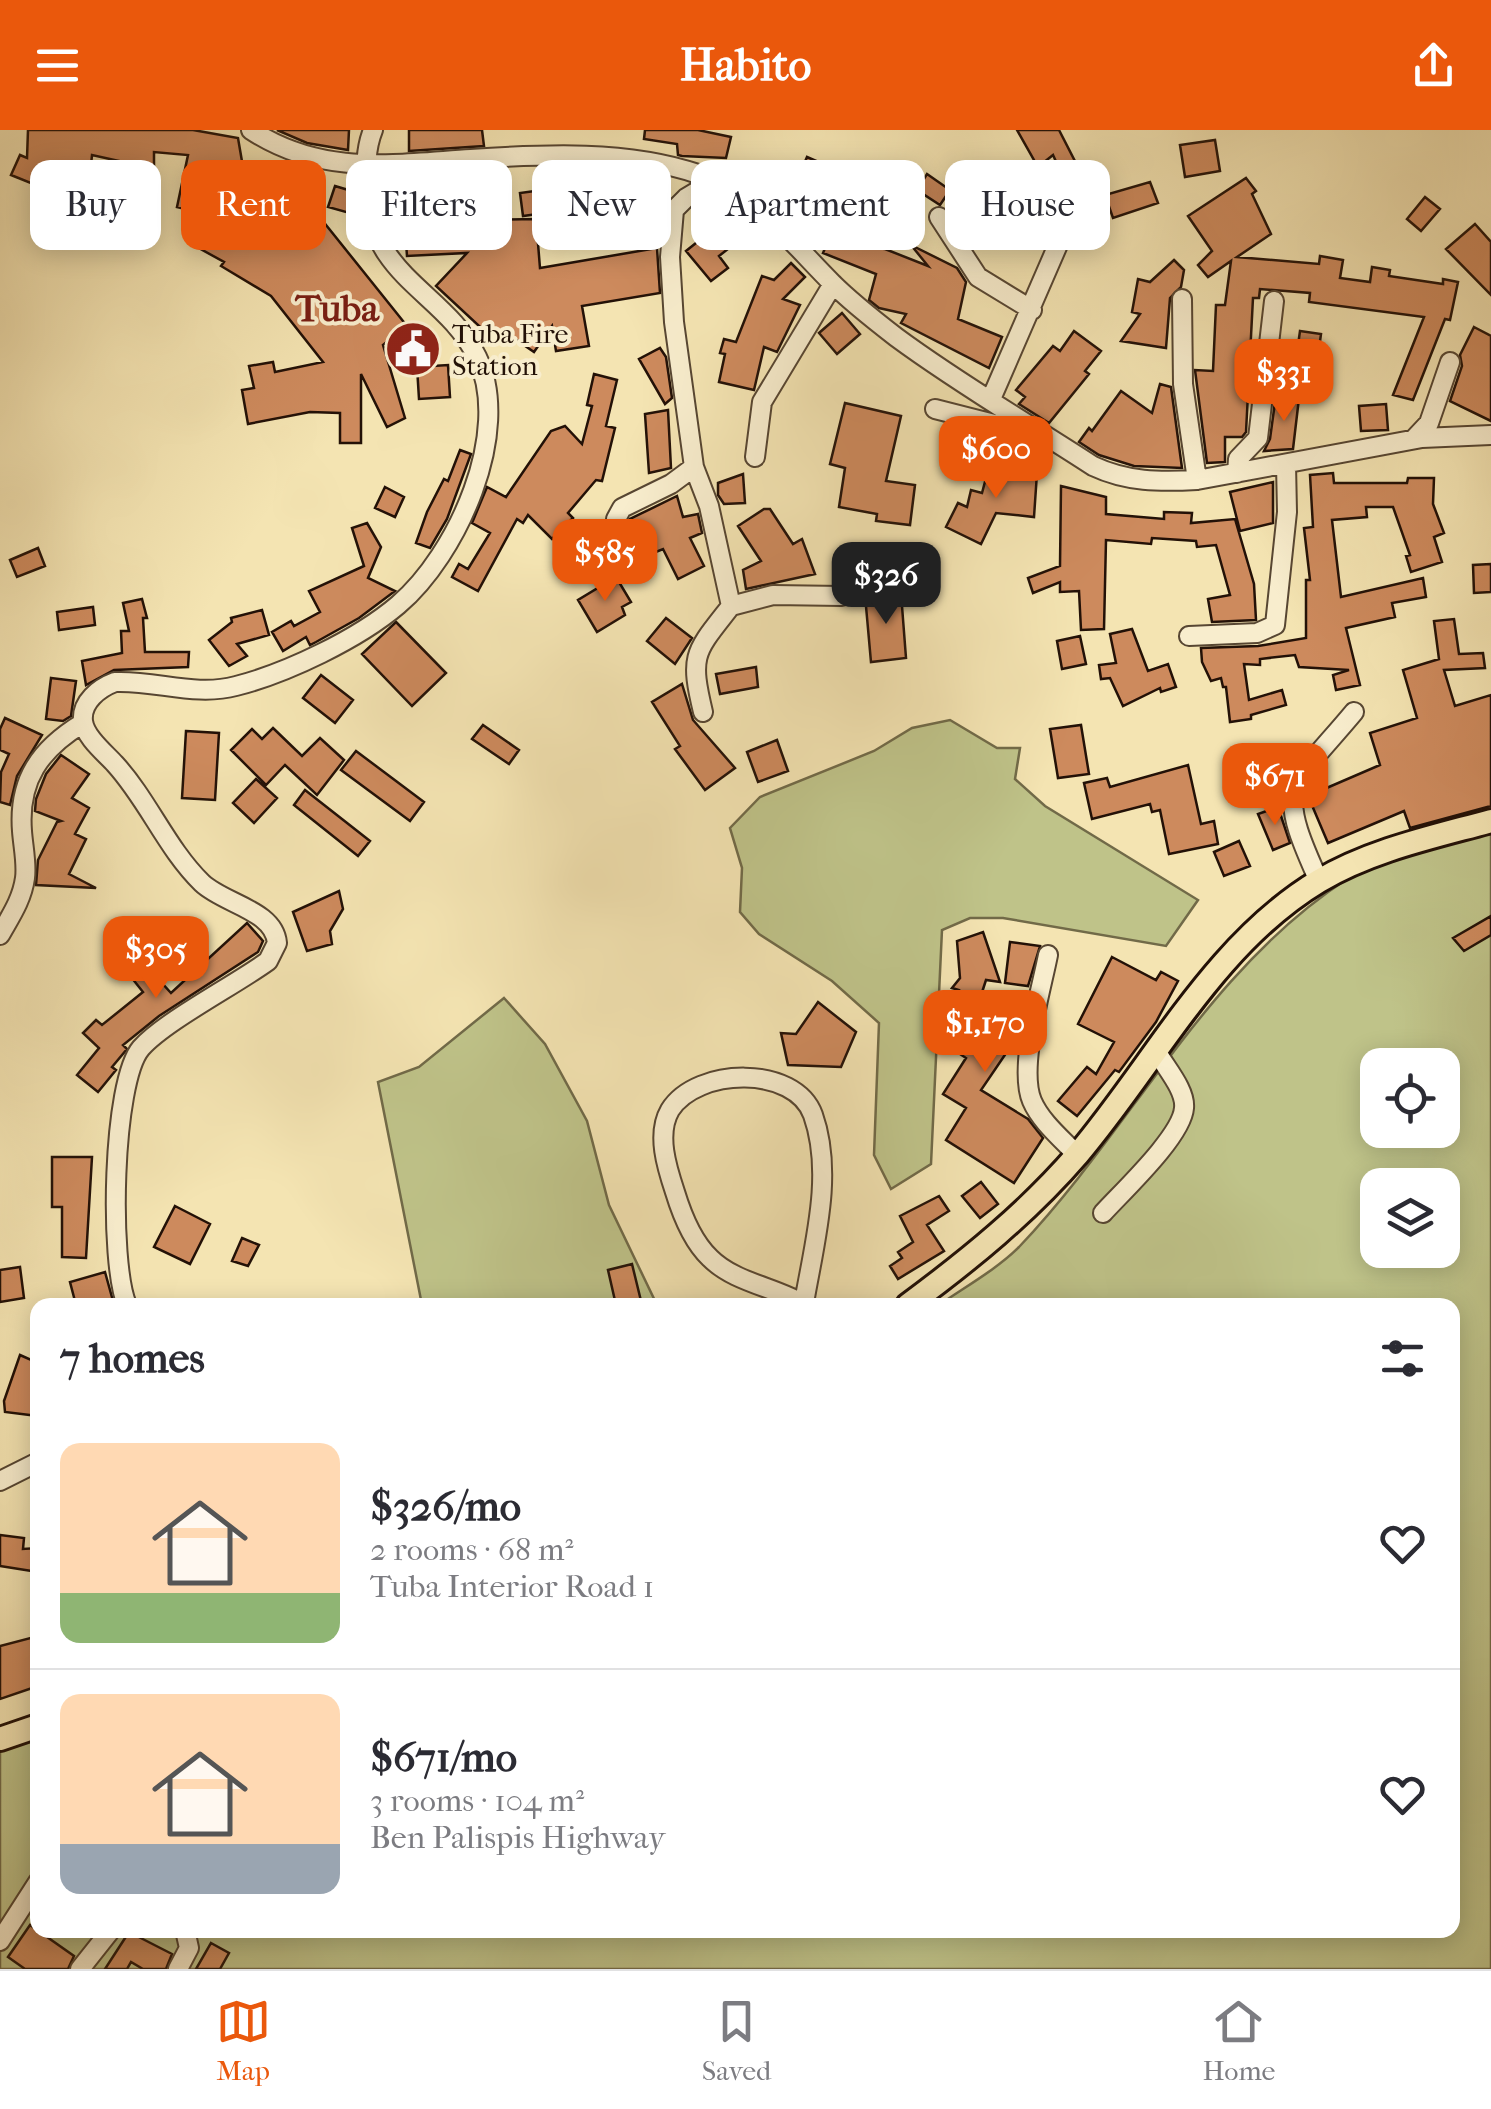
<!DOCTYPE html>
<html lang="en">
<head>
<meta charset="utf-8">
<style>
	:root { --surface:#fff; --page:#f2f2f3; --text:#2b2b33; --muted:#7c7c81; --line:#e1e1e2; --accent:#ea580c }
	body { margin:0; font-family:"IM FELL French Canon",serif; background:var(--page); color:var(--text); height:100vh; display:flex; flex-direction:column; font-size:38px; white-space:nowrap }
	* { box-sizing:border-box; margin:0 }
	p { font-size:32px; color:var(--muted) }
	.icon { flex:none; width:55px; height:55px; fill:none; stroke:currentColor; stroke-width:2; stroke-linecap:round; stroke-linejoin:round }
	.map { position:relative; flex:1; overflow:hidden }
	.details { position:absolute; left:30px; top:1168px; width:1430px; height:640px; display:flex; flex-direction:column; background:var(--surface); border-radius:20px; box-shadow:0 5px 25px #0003 }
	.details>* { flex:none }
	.top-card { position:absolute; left:30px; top:30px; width:1432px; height:90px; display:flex; gap:20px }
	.tools { position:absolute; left:1360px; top:918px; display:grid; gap:20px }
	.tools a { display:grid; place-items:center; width:100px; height:100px; border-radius:20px; background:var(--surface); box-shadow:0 5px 25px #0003; font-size:50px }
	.price { position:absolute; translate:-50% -85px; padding:0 22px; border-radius:20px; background:var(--accent); color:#fff; font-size:32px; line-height:65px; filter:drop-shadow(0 2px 5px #0008) }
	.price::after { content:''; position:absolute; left:50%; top:60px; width:30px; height:22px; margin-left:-15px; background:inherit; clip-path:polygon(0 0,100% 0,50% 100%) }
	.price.current { background:#222; color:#fff }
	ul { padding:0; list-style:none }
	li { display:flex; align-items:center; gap:30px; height:250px; padding:0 30px }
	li+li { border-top:2px solid var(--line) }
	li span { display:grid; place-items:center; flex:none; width:280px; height:200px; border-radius:20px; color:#555 }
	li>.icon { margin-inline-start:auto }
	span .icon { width:120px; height:120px; fill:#fffc; stroke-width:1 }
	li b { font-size:42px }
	h2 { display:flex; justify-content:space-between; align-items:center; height:120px; padding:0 30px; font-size:42px }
	.pill { padding:0 35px; border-radius:20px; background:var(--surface); box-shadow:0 5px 25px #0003; font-size:35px; line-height:90px }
	.pill.current { background:var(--accent); color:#fff }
	header { display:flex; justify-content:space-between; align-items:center; height:130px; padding:0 30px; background:var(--accent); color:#fff; font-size:45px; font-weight:700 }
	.tabs { display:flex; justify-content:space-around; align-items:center; height:140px; border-top:2px solid var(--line); background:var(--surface); font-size:28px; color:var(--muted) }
	.tabs a { display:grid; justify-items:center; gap:5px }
	.tabs .current { color:var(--accent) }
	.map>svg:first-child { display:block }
	.green { fill:#bfc389; stroke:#716a48; stroke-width:2.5; fill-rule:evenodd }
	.building { fill:#cd8a5d; stroke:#231107; stroke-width:2.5 }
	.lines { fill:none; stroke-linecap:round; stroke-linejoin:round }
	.minor-casing { stroke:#574632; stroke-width:22 }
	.major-casing { stroke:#231107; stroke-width:28 }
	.minor { stroke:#f8edcd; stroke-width:18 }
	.major { stroke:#f4e4b2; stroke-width:22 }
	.labels { text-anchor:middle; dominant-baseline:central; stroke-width:8; stroke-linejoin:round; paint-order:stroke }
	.poi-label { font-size:28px; fill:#231107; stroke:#f8edcd; text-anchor:start }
	.district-label { font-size:38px; font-weight:bold; fill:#7a1f14; stroke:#f8edcd }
</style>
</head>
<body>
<header><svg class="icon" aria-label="menu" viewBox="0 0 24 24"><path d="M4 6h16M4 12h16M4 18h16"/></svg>Habito<svg class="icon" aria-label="share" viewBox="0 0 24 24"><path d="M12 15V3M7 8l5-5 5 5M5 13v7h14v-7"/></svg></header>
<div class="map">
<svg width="1491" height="1839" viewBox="0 0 1491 1839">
	<rect width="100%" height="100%" fill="#f4e4b2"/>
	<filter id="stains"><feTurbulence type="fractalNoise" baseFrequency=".002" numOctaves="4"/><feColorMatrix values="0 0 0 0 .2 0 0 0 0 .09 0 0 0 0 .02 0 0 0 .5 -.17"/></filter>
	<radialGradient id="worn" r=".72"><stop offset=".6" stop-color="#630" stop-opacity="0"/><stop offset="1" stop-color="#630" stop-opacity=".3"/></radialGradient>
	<path class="green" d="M950,590L997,618H1020L1015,649L1045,676L1198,770L1166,816L1003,788H970L942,800L931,1034L891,1059L874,1025L879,893L832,851L759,804L740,782L742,738L730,698L760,667L874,621L912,598Z
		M1491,700V1839H0V1618L37,1604L38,1800H1452V1175H939C965,1157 997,1139 1019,1117C1132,998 1207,840 1347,749C1388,722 1444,713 1491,700ZM1378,935H1442V1000H1378ZM1378,1055H1442V1120H1378Z
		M504,868L545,914L587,991L609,1075L657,1175H422L378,952L419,937Z"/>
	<path class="building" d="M28,0H193L238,8L244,43L302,65L407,196L383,215L405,288L387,297L361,244V313H340V283L310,282L248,294L242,260L254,258L249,236L273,232L275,242L323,232L271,166L221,136L224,132L188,112L203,83L177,77L188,25L154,22V51L127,50L128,33L92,25L90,46L72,44L55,71L34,58L36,55L11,45L20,25L27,28Z
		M277,0H349L348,20L307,13Z
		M409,0H482L484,16L409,21Z
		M645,0H698L731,7L726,28L682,26L678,25L677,14L644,9Z
		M1017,0H1059L1080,41L1064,49L1053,25L1038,37Z
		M1215,10L1220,41L1185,47L1180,15Z
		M807,27L876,57L880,54L891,65L874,82L850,59L837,88L790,67Z
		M927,44L950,60L940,75L917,60Z
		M582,45V50L607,47L610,65L566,69L565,46Z
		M1246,48L1256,61L1252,64L1271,104L1237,127L1319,134L1320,126L1343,130L1340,148L1370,152L1372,137L1390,140L1389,146L1443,154V149L1458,152L1450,190L1445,189L1413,270L1393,265L1424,187L1309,172L1310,163L1260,159L1259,168H1253L1246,302L1242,307H1225V332L1207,333L1195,240L1213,241L1216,175H1225L1231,131L1208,147L1198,135L1212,121L1188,86Z
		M1150,52L1158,73L1113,88L1105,65Z
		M335,56L355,62L353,84L328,77Z
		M475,57L478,90L536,89L540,138L657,118L660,163L582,176L589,216L556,221L552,196L534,222L502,200L493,209L436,156L467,123L407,126L405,97L412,73Z
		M557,58L560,81L523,86L520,63Z
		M1425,67L1440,79L1421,101L1407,89Z
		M731,79L747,94L735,107L738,111L719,126L728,138L711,151L686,121L706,105L702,100Z
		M1475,94L1491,112V165L1446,119Z
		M833,99L868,112L866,117L885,119L928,136L911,115L957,138L966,152L958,189L1002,207L989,238L901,193L906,184L879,178L869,170L876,144L823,123Z
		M1174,130L1184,140L1181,157L1170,168L1166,218L1121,211L1140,184L1132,182L1138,149L1150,152Z
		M791,133L805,147L783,169L800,175L777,222L764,217L754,260L719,252L725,224L720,223L724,209L736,212L762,146L774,150Z
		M842,183L860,204L837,224L819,203Z
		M1474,197L1491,206V291L1450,271L1462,236L1460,225Z
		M1074,201L1101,221L1085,241L1089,244L1049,293L1019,274L1025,267L1016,260L1053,216L1060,221Z
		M1300,201L1321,204L1316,240L1295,237Z
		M660,218L666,227L672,268L665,274L639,229Z
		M448,235L450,267L419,269L417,237Z
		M594,244L617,250L606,296L615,298L602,351L596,350L568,383L573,388L552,409L528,385L523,393L517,389L478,461L452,447L459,434L468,439L490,403L472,393L487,357L506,367L551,301L565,296L582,314L592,276L587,275Z
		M1160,254L1171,257L1182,338L1134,336L1099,325L1079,312L1089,298L1092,301L1121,261L1152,283Z
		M1276,265L1299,268L1293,319L1264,321L1270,309Z
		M845,273L901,286L886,351L915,355L910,395L876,391L877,384L839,377L845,338L830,334Z
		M1386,274L1388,300L1361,301L1359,276Z
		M668,280L671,338L649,343L645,284Z
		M460,320L471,324L447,389L430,418L416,413L427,382L444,349L448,351Z
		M990,333L1037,343L1034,387L996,383L981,414L946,397L958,373L967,377L971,360L982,363Z
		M1333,343L1334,353H1407L1408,348H1434L1433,374L1444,403L1434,407L1442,432L1411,442L1406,426L1410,425L1393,377H1366L1367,387L1332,390L1341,467L1423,448L1426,467L1392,473L1395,487L1346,498L1360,555L1336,560L1333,545L1349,540L1299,537L1295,525L1260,529V535L1244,534L1249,570L1282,560L1286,575L1251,585V589L1230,592L1226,557H1223L1221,548L1211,551L1202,532L1201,518L1258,516L1306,508V450H1310L1304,398L1313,397L1310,345Z
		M743,344L745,373L724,374L718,365V353Z
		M1273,352V393L1240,401L1230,362Z
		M1061,356L1106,367V384L1164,389V382L1192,383L1191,393L1235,389L1254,454L1256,490L1212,492L1208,469L1230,465L1216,415L1197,417L1196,411L1152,408L1151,414L1106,410L1104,499L1081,500L1079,461L1060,462V452L1033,463L1028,448L1060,436Z
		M385,357L404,367L395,387L375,378Z
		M677,366L683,387L698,384L702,403L690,408L704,436L678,449L663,419L641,428L630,389Z
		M764,379H770L793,414L802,409L815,444L746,459L743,440L761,431L738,396Z
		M367,393L381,417L368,448L395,461L359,488L316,512L310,515L306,507L283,521L272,502L291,491L294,496L320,482L309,461L364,436L352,398Z
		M38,418L45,436L17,447L10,430Z
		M1491,434V462L1474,463L1473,435Z
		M616,447L631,472L622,477L625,485L597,502L578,470Z
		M901,463L906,528L871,532L865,465Z
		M142,469L147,488H143L145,522H189L188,537L114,540L86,555L82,531L122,523L121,501H129L123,473Z
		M93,477L95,495L59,500L57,482Z
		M262,480L269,505L237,514L247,526L229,536L209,510L232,492L231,488Z
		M666,488L692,508L675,534L647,511Z
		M1454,489L1459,524L1483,523L1485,538L1444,540L1455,576L1491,565V676L1410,698L1404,681L1328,713L1308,666L1380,635L1370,603L1417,588L1403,540L1439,529L1434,491Z
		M396,492L446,543L412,576L362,524Z
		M1132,499L1148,541L1168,534L1176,557L1161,562L1160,558L1123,576L1110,548L1101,549L1099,535L1116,533L1110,504Z
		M1080,506L1086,534L1062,539L1057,511Z
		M756,537L758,557L720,564L716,544Z
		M321,545L353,570L335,593L303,568Z
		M51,548L76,551L71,586L63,591L46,589Z
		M682,554L693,590L735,638L705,660L675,619L680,616L652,572Z
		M5,588L42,605L17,646L10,675L0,672L1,642L9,624L0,620V599Z
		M483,595L519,620L509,634L472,609Z
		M1081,595L1089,644L1058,648L1050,599Z
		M273,598L302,626L320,608L344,630L317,665L285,635L266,655L231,620L252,599L262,609Z
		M186,601L219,603L215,670L182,668Z
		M777,610L788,641L758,652L747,622Z
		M356,621L424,672L410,691L341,640Z
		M61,625L89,644L72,668L89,678L75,704L86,709L69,744L96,758L36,755L38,730L57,692L61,691L35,681L36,669L46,644Z
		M1188,635L1201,694L1214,691L1218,714L1169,724L1160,680L1152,682L1150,674L1092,689L1084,653L1107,648L1110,657Z
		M256,649L277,668L254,693L233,673Z
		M305,660L370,711L358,726L294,675Z
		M1278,677L1290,713L1273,720L1258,684Z
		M1239,711L1250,736L1224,746L1214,722Z
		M339,761L343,779L330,801L332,814L307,821L293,782Z
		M1491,786V805L1464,821L1453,808Z
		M247,793L263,811L258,822L159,886L123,915L127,919L112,937L116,940L98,962L77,945L99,918L83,903L96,890L102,895L143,862L112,823L132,813L143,832L171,863Z
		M983,802L1000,852L986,850L975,884L1015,910L981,960L1028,989L1043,1008L1014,1053L946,1010L966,978L943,964L966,928L951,918L968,895L951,890L959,860L952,858L960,848L957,811Z
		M1010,812L1040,816L1028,856L1005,853Z
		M1112,827L1156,850L1161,842L1178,851L1156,892L1119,942L1115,940L1077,986L1058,971L1087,937L1096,944L1114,912L1078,894Z
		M818,872L856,902L841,937L788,935L781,903L796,904Z
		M52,1027H92L86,1128L62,1127V1077H52Z
		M981,1052L998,1074L980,1088L962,1066Z
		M939,1066L949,1081L927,1095L944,1121L898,1149L890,1136L902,1128L898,1122L913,1112L900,1086Z
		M175,1076L210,1094L190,1134L154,1117Z
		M242,1108L259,1115L248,1136L232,1131Z
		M632,1134L642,1175H616L608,1140Z
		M20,1137L24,1168L0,1172V1140Z
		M105,1142L113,1171L76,1175L70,1152Z
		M20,1225L36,1232L38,1286L5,1282L4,1271Z
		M0,1405L24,1408L23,1419L38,1418V1442L0,1436Z
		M38,1506V1556L0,1569V1516Z
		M30,1795L74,1826L68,1839H25L8,1827Z
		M129,1802L172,1824L166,1839H143L131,1832L127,1839H105Z
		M211,1813L229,1823L220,1839H196Z"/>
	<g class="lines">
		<g class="minor-casing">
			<path id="minor" d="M251,0C321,46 392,34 471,29C544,24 628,20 698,44C754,63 791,112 832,153C851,172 874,190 896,207C958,253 1027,293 1093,336C1127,352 1159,352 1197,350L1422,308L1491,305
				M939,87L978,147L1032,180
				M1182,169L1183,254L1197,350
				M991,269L1080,64
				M935,279L1037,305
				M1414,309L1429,293L1450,232
				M755,327L762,272L833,154
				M1237,343L1238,329L1258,308L1274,171
				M620,420L616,389L622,378L671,354L694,337
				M731,476L773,465L842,466
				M1189,506L1257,503L1275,495L1287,382L1286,334
				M703,582C689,524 695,522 731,476L709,376L694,337L674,192L670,127L674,80L686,68L716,50
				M1319,751C1274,652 1289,660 1354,582
				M0,805C10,787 22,770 25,748C27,733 23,716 22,701C18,650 40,619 83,593
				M1048,825C1041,861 1018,938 1032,971C1041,992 1062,1009 1077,1025
				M1103,1083C1123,1061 1182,1006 1184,978C1186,960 1165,937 1157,922
				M804,1173C814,1114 834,1044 813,985C795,935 697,937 670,980C656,1004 667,1038 675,1062C682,1085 692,1111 710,1128C735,1153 776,1157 805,1175
				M127,1175C109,1133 112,952 141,918C165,891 235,855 268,831L277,813C274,780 224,774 202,753C167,719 148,670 115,634C105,623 85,607 83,591C81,572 99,558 115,552C156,550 195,567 236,556C287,543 358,509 398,475C457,425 513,302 477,227C446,162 370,148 367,60C366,39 365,20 373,0
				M0,1351L38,1332
				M0,1811L38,1752
				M80,1839L111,1800
				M178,1839L189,1818L185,1800"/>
		</g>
		<g class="major-casing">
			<path id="major" d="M908,1175C969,1130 1028,1082 1078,1024C1155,933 1214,814 1319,751C1371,720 1433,707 1491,691
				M0,1609L38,1596"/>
		</g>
		<use href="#minor" class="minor"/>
		<use href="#major" class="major"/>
	</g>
	<defs>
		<g id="civic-disc" transform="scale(2.875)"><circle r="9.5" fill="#8f2418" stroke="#f8edcd"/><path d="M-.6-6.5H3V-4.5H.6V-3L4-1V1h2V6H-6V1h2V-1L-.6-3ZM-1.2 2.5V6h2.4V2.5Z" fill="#fff"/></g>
	</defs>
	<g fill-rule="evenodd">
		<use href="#civic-disc" x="413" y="219"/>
	</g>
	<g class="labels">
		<g class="poi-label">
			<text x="452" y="203">Tuba Fire<tspan x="452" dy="32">Station</tspan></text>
		</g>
		<g class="district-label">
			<text x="337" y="178">Tuba</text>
		</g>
	</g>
	<rect width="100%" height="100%" filter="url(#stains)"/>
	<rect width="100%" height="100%" fill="url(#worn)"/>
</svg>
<div class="tools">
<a><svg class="icon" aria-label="locate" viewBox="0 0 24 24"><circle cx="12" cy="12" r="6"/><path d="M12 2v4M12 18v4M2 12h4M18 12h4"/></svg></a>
<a><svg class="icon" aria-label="layers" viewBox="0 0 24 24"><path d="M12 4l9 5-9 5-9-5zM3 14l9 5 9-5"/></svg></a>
</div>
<b class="price" style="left:1284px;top:294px">$331</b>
<b class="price" style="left:996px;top:371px">$600</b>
<b class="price" style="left:605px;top:474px">$585</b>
<b class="price current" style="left:886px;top:497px">$326</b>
<b class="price" style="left:1275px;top:698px">$671</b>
<b class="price" style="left:156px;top:871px">$305</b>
<b class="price" style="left:985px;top:945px">$1,170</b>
<div class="top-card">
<a class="pill">Buy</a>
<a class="pill current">Rent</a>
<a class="pill">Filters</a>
<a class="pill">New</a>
<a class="pill">Apartment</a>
<a class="pill">House</a>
</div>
<section class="details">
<h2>7 homes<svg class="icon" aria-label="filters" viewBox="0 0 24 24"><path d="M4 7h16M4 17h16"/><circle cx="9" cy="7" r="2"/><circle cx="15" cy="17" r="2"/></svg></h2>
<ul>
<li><span style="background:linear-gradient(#ffd9b3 75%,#8fb573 0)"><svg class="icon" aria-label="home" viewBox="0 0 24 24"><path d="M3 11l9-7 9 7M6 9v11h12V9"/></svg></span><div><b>$326/mo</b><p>2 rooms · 68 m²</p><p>Tuba Interior Road 1</p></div><svg class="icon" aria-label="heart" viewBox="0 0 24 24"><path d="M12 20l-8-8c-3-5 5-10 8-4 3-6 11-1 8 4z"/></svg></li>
<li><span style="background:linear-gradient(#ffd9b3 75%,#9aa5b1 0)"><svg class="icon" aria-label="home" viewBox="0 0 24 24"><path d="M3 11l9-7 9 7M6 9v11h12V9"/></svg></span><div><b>$671/mo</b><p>3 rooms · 104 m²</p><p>Ben Palispis Highway</p></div><svg class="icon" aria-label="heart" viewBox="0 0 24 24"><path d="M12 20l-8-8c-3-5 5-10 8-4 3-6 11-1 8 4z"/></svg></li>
</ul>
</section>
</div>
<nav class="tabs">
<a class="current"><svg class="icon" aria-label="map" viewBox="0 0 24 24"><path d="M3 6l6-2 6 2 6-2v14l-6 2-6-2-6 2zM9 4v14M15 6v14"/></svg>Map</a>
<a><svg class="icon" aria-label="saved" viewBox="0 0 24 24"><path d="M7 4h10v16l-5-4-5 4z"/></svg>Saved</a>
<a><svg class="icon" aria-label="home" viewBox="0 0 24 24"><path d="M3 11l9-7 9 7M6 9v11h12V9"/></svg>Home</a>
</nav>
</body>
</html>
